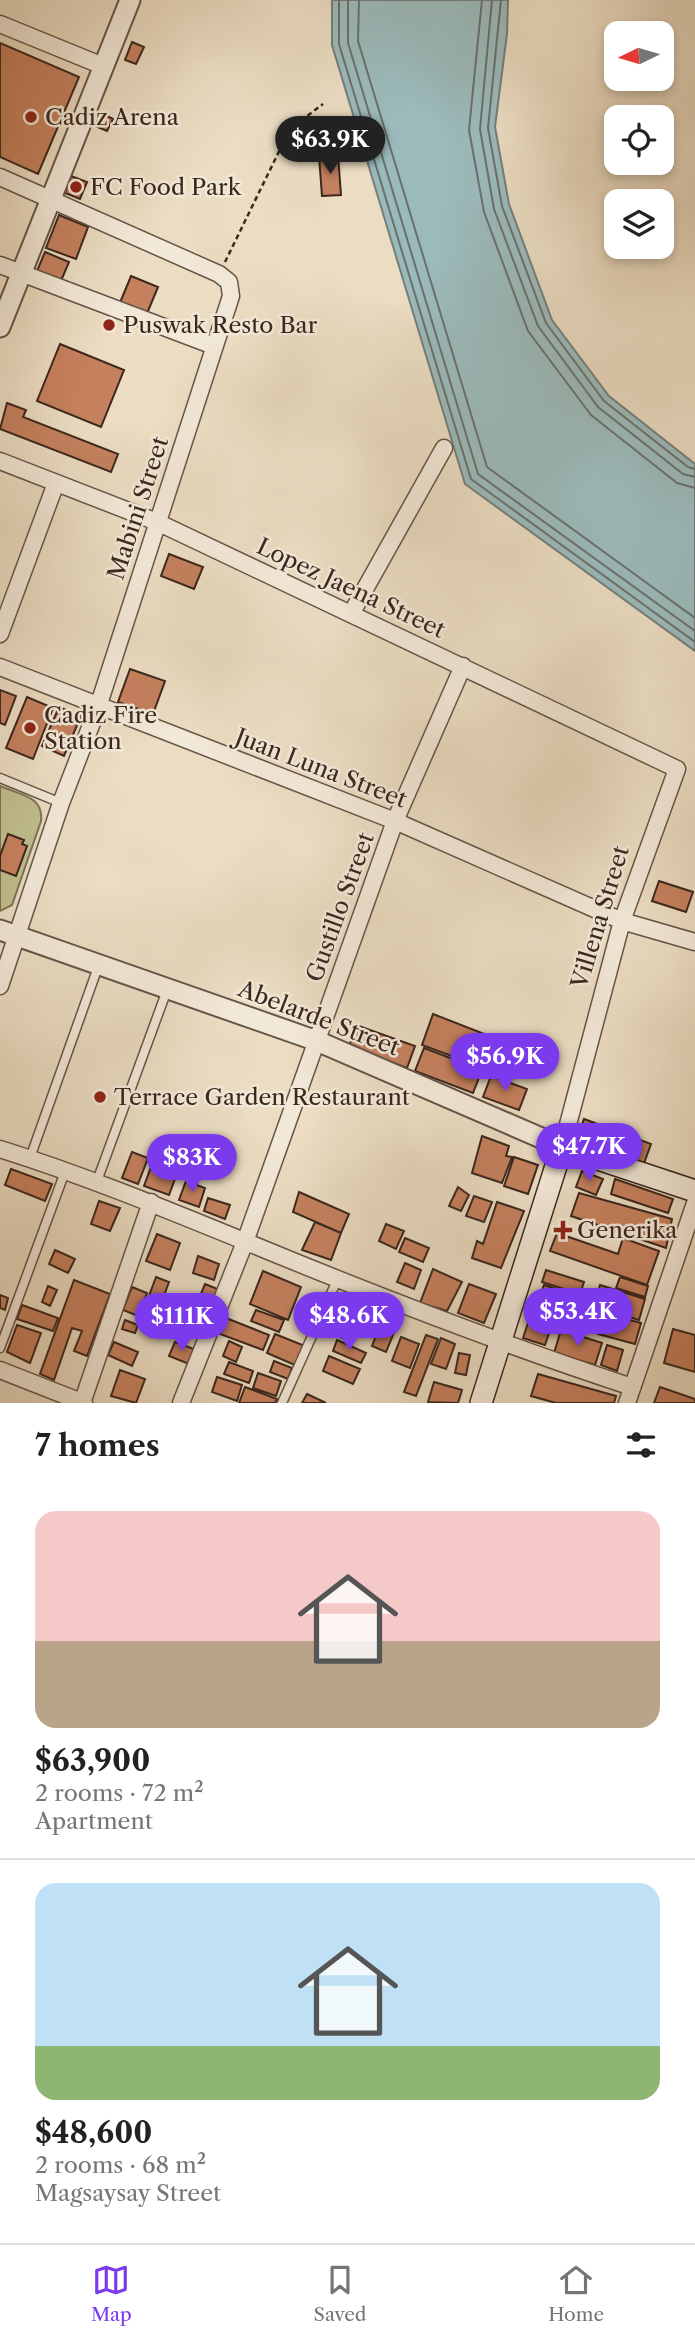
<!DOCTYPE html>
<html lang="en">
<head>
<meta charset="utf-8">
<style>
	:root { --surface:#fff; --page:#f2f2f2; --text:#222; --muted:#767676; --line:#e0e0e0; --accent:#7c3aed }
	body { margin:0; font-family:"Libre Caslon Text",serif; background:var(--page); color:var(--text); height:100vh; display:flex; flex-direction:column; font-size:26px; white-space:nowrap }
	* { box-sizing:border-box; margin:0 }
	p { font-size:23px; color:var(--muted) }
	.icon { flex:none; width:38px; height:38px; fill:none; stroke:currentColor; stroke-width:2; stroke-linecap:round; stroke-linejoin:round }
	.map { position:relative; height:1403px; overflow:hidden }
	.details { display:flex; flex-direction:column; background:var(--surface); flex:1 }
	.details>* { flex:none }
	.needle { width:46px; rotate:265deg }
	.tools { position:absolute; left:604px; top:21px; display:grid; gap:14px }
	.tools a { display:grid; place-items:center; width:70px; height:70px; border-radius:14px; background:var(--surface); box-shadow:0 4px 10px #0003; font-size:35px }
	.price { position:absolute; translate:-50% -60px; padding:0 16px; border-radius:24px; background:var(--accent); color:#fff; font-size:23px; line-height:46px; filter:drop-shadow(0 2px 4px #0008) }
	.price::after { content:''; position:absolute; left:50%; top:42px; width:21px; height:16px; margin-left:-10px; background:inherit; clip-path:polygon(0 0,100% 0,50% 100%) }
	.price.current { background:#222; color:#fff }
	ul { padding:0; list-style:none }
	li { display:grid; align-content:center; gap:14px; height:371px; padding:0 35px }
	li+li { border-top:2px solid var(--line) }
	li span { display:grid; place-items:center; height:217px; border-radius:21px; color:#555 }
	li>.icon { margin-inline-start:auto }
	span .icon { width:126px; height:126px; fill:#fffc; stroke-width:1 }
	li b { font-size:30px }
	h2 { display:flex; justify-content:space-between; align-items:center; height:84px; padding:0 35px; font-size:30px }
	.menu { display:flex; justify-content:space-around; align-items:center; height:98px; border-top:2px solid var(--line); background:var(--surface); font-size:19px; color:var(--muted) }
	.menu a { display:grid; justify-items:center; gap:4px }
	.menu .current { color:var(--accent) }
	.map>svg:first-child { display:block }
	.green { fill:#c0be8e; stroke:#7d7256; stroke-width:2 }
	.water { fill:#9bbabb; stroke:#747f7c; stroke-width:2 }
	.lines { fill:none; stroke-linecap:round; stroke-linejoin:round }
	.shore { stroke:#6a706c; stroke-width:2 }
	.building { fill:#c5805e; stroke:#3a271e; stroke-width:2 }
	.service-casing { stroke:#665447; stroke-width:11 }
	.minor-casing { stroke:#665447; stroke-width:19 }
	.tertiary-casing { stroke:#665447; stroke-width:23 }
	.secondary-casing { stroke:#3a271e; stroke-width:24 }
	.path { stroke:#3a271e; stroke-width:2.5; stroke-dasharray:5 3.5; stroke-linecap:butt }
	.service { stroke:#f2e8d7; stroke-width:8 }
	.minor { stroke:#f2e8d7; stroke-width:16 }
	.tertiary { stroke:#f2e8d7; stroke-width:19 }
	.secondary { stroke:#f2e8d7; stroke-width:21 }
	.poi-dot { fill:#8f2418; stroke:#f2e8d7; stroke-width:2.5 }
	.labels { text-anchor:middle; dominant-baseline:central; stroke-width:5; stroke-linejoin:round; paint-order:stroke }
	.poi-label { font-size:23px; fill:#3a271e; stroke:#f2e8d7; text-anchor:start }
	.street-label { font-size:23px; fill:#3a271e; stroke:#f2e8d7 }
</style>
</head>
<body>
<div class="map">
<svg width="695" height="1403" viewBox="0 0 695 1403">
	<rect width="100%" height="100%" fill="#ebdcc2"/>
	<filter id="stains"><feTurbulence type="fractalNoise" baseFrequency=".00286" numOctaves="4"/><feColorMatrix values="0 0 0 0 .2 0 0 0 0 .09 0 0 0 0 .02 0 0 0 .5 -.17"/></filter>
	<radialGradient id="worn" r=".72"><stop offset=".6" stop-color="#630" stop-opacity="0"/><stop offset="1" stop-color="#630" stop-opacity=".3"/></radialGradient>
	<path class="green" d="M0,786C20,795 44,796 41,821L12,905L0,911Z"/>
	<path class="water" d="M332,0H508L507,34L495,127L509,204L552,320L609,396L695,464V651L465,484L332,45Z"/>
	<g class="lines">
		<path class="shore" d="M339,0V44L471,479L695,642
			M348,0V43L478,474L695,631
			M359,0L358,41L487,467L695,618
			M482,0L469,130L484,212L528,331L591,415L677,483L695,488
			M492,0L480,129L494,209L538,326L598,407L683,474L695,477
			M501,0L488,128L502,206L546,323L604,401L688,467L695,469"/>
	</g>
	<path class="building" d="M132,42L144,47L136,64L125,60Z
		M0,43L79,77L38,174L0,157Z
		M101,113L113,119L107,131L95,126Z
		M338,155L341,195L322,196L319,156Z
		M71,176L87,182L80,199L65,193Z
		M59,215L88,227L76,259L46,248Z
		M45,252L69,262L61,281L37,271Z
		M131,276L158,287L146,316L119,305Z
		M60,344L124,370L101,427L37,401Z
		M7,403L26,410L23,417L118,454L111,472L0,429Z
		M169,554L203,567L194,589L161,576Z
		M130,669L165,681L153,714L118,702Z
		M0,690L16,696L5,725L0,723Z
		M27,697L53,708L33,759L6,748Z
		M59,707L81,716L64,756L42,746Z
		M8,834L24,840L22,844L27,846L16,876L0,870V856Z
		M659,881L693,892L686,912L652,901Z
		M433,1014L487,1035L476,1065L422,1045Z
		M356,1025L415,1046L407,1068L349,1047Z
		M424,1048L482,1070L473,1093L415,1071Z
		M491,1076L527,1089L519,1110L483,1097Z
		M584,1119L651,1144L643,1166L576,1141Z
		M482,1136L509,1146L506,1156L512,1157L502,1183L472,1173Z
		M132,1152L148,1158L138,1184L122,1178Z
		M514,1157L538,1165L528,1194L504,1186Z
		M154,1159L179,1168L169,1195L144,1186Z
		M11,1169L52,1184L45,1201L5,1185Z
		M582,1171L603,1179L596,1195L576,1187Z
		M615,1179L673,1199L668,1213L611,1194Z
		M186,1181L205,1188L199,1207L179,1200Z
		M458,1187L469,1195L461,1211L449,1206Z
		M299,1192L349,1214L341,1233L293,1212Z
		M579,1193L672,1219L666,1248L571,1216Z
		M474,1196L492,1202L484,1222L466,1216Z
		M208,1198L230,1205L225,1219L204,1211Z
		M99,1201L120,1208L110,1231L91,1224Z
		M497,1202L524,1211L501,1268L472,1258L477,1241L483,1244Z
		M315,1222L341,1233L331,1260L302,1250Z
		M386,1224L404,1231L396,1249L379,1241Z
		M557,1233L618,1254L623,1238L659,1251L647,1285L550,1251Z
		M157,1234L180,1243L170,1270L146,1261Z
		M405,1238L429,1248L423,1262L399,1252Z
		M55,1250L75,1259L68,1273L49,1264Z
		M198,1256L219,1264L214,1280L193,1273Z
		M405,1263L421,1270L414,1289L397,1282Z
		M433,1269L462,1282L447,1311L420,1303Z
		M546,1270L584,1282L580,1294L542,1282Z
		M263,1271L301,1287L288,1320L250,1304Z
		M156,1277L169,1282L162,1301L149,1296Z
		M620,1277L648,1286L645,1297L616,1288Z
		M74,1280L110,1294L87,1356L74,1351L82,1331L72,1328L54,1380L40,1374Z
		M205,1284L220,1290L214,1307L198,1301Z
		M469,1284L496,1294L484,1323L458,1313Z
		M544,1285L572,1294L569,1304L540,1295Z
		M600,1285L645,1299L639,1320L594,1306Z
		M48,1286L57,1290L50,1306L42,1302Z
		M132,1287L147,1293L138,1316L123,1310Z
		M0,1295L8,1298L5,1310L0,1308Z
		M538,1296L566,1306L558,1328L530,1318Z
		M175,1297L208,1310L198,1335L166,1322Z
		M347,1303L365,1311L352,1342L335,1335Z
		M22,1305L58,1318L53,1331L17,1319Z
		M369,1307L381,1312L377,1322L365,1317Z
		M256,1310L284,1320L279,1332L251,1321Z
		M604,1313L641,1323L635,1344L598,1334Z
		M383,1317L398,1323L386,1352L372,1346Z
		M226,1318L269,1335L263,1350L220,1334Z
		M125,1320L138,1325L135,1333L122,1329Z
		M529,1320L551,1327L545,1345L523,1338Z
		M17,1325L41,1333L30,1363L7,1352Z
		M673,1329L695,1335V1372L664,1363Z
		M561,1330L602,1343L595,1365L554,1353Z
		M275,1334L305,1346L297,1366L267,1353Z
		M426,1335L438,1339L416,1396L404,1392Z
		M401,1337L419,1344L410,1368L392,1361Z
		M441,1338L455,1344L446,1369L431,1364Z
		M337,1340L366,1353L361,1363L333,1351Z
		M229,1341L242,1347L236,1362L223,1356Z
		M114,1342L138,1352L132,1366L108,1355Z
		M175,1342L194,1349L189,1364L169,1356Z
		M607,1345L623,1350L617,1371L601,1365Z
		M459,1353L470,1355L466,1375L455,1373Z
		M329,1356L360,1369L353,1384L323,1371Z
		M274,1361L292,1368L288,1379L270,1372Z
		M229,1362L253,1371L249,1383L224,1374Z
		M120,1370L145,1379L136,1403L111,1396Z
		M258,1373L281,1381L276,1396L253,1388Z
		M538,1374L616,1396L614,1403H556L531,1396Z
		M217,1377L242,1385L237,1401L212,1392Z
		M434,1382L462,1390L458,1403L428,1402Z
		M245,1387L277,1399L275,1403H239Z
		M660,1387L695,1399V1403H654Z
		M307,1394L326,1403H302Z"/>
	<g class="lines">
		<g class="service-casing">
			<path id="service" d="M0,778L61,803
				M30,1158L98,967
				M97,1181L167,990
				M0,1348L66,1169
				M282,1403L338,1278"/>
		</g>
		<g class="minor-casing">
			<path id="minor" d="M0,24L103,66
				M0,177L219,274L229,282L231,296L98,707L61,803L0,986
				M0,265L214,346
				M0,461L157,522L677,769L622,921L562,1147
				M351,614L444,448
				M0,634L56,483
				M0,667L395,821L622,921L695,942
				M0,1149C83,1175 163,1208 244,1241C372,1294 501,1344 632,1387
				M0,1370L84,1403
				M82,1403L151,1202
				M181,1403L245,1242L395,821L463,666
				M627,1403L695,1203"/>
		</g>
		<g class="tertiary-casing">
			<path id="tertiary" d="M0,327L130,0
				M0,930L317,1041L562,1147"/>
		</g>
		<g class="secondary-casing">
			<path id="secondary" d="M481,1403L562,1147L695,1191"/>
		</g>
		<path class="path" d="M225,262L290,129L323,104"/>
		<use href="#service" class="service"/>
		<use href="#minor" class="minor"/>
		<use href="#tertiary" class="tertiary"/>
		<use href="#secondary" class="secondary"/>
	</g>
	<g class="poi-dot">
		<circle cx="31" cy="117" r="7"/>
		<circle cx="76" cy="187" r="7"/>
		<circle cx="109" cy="325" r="7"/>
		<circle cx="30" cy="728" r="7"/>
		<circle cx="100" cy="1097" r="7"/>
		<path d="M559.5 1219.5h7v7h7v7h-7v7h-7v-7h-7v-7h7z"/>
	</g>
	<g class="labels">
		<g class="poi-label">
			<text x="45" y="117">Cadiz Arena</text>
			<text x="90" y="187">FC Food Park</text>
			<text x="123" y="325">Puswak Resto Bar</text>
			<text x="44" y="715">Cadiz Fire<tspan x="44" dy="26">Station</tspan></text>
			<text x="114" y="1097">Terrace Garden Restaurant</text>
			<text x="577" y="1230">Generika</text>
		</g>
		<g class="street-label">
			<text transform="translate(138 508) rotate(-72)">Mabini Street</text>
			<text transform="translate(351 588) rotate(25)">Lopez Jaena Street</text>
			<text transform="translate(321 768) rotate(21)">Juan Luna Street</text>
			<text transform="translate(340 907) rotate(-70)">Gustillo Street</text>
			<text transform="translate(600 917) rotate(-73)">Villena Street</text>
			<text transform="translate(319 1018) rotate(21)">Abelarde Street</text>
		</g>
	</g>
	<rect width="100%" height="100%" filter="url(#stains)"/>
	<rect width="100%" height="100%" fill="url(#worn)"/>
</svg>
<div class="tools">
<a><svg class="needle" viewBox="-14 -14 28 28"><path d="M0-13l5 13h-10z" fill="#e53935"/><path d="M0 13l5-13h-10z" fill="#767676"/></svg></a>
<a><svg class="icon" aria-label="locate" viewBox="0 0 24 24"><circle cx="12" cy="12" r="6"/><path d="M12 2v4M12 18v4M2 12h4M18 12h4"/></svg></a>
<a><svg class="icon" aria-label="layers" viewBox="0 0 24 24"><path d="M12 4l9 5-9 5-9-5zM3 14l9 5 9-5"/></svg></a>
</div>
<b class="price current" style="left:330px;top:176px">$63.9K</b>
<b class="price" style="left:505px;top:1093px">$56.9K</b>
<b class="price" style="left:589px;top:1183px">$47.7K</b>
<b class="price" style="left:192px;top:1194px">$83K</b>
<b class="price" style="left:578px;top:1348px">$53.4K</b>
<b class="price" style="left:349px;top:1352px">$48.6K</b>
<b class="price" style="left:182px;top:1353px">$111K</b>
</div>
<section class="details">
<h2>7 homes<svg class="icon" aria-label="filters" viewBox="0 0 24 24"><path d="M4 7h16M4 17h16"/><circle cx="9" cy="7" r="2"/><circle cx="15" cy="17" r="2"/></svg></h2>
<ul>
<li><span style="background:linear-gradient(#f6c9c9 60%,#b9a48a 0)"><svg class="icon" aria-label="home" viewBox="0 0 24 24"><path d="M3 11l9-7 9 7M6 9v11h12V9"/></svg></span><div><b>$63,900</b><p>2 rooms · 72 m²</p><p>Apartment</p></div></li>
<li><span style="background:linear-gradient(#bfe0f5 75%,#8fb573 0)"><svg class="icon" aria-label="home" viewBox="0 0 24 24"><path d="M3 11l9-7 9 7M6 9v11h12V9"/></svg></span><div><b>$48,600</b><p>2 rooms · 68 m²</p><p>Magsaysay Street</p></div></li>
</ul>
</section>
<nav class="menu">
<a class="current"><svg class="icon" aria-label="map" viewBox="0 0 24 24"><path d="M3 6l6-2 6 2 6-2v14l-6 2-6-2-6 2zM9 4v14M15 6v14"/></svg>Map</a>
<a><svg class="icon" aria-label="saved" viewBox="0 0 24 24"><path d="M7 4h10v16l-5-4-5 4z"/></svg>Saved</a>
<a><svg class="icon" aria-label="home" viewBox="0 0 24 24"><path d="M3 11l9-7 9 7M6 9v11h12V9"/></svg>Home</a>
</nav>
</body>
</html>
